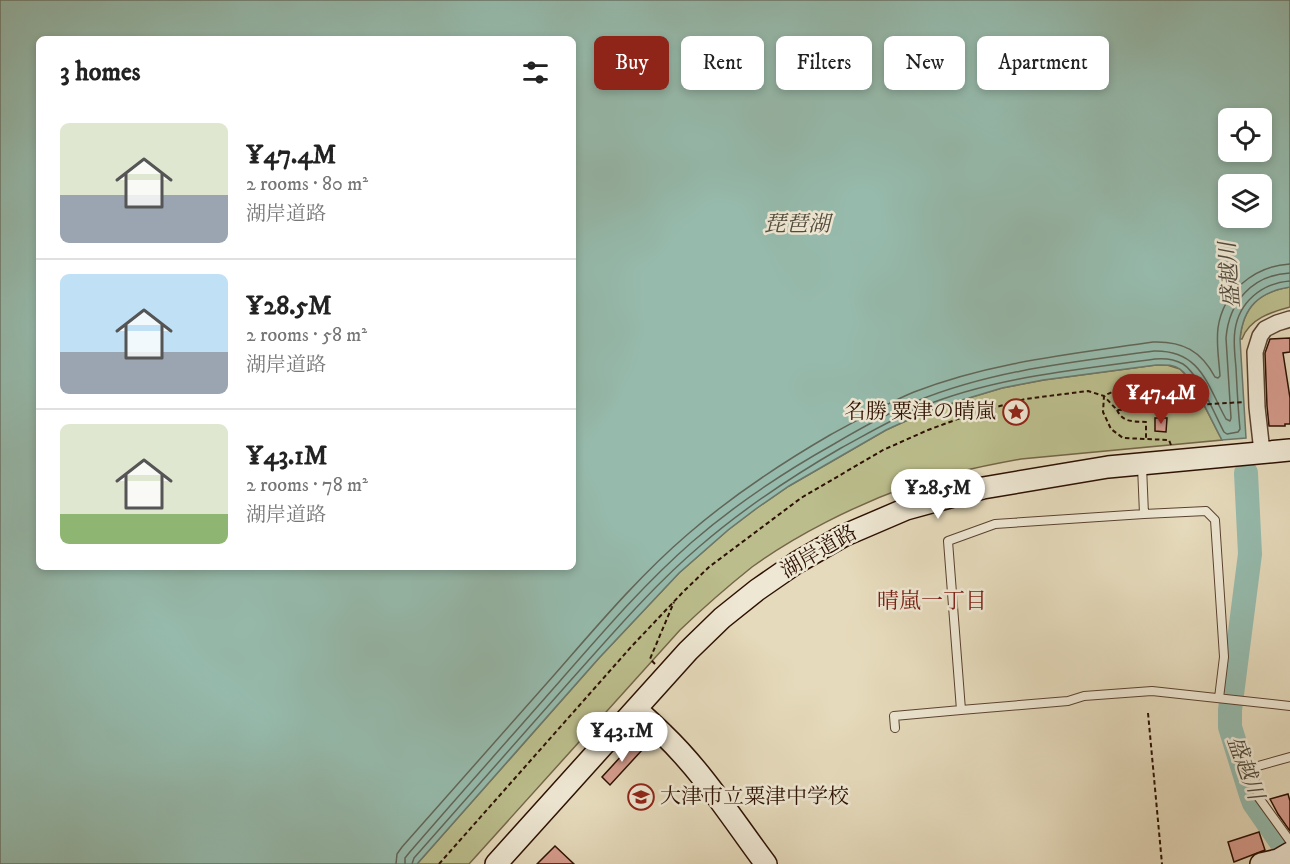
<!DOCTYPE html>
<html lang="en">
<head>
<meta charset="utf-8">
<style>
	:root { --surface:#fff; --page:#f6f6f6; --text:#222; --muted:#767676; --line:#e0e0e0; --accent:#8f2418 }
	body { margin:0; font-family:"IM FELL DW Pica","Noto Serif JP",serif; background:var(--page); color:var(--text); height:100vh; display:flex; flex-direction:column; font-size:22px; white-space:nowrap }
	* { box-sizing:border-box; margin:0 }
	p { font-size:20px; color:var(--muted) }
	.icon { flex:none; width:33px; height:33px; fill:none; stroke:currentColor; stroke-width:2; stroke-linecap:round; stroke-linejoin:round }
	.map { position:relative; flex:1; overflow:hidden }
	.panel { position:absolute; left:36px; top:36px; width:540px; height:534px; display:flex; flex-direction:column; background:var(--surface); border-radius:9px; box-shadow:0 3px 9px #0003 }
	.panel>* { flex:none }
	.guide { position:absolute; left:594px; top:36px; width:570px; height:54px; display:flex; gap:12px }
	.tools { position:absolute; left:1218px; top:108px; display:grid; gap:12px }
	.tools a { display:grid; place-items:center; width:54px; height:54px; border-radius:9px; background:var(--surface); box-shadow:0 3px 9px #0003; font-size:30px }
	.price { position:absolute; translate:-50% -51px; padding:0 14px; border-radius:21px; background:#fff; color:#222; font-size:20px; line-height:39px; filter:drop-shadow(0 2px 3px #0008) }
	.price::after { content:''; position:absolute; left:50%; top:36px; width:18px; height:14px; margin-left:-9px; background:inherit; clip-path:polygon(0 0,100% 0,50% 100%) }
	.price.selected { background:var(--accent); color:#fff }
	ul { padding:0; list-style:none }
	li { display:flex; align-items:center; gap:18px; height:150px; padding:0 24px }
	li+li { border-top:2px solid var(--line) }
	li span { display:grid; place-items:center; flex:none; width:168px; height:120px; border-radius:9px; color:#555 }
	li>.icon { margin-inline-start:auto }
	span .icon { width:72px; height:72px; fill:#fffc; stroke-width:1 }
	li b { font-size:26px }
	h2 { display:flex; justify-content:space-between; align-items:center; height:72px; padding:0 24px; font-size:26px }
	.chip { padding:0 21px; border-radius:9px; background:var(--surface); box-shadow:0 3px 9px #0003; font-size:21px; line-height:54px }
	.chip.selected { background:var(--accent); color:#fff }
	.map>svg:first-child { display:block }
	.green { fill:#bbbd8c; stroke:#746647; stroke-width:1.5 }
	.water { fill:#96bbad; stroke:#6c7769; stroke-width:1.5; fill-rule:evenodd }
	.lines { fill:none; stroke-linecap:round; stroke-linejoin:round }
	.shore { stroke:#616658; stroke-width:1.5 }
	.river { stroke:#96bbad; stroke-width:24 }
	.building { fill:#d69c8d; stroke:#2c1002; stroke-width:1.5 }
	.lane-casing { stroke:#5a4230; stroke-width:10 }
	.street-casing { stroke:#5a4230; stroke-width:18 }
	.secondary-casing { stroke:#2c1002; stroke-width:24 }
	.path { stroke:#2c1002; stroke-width:2; stroke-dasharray:4.5 3; stroke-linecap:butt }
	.lane { stroke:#eee7d3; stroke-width:8 }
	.street { stroke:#eee7d3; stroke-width:15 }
	.secondary { stroke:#eee7d3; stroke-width:21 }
	.labels { text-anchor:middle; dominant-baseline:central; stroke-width:5; stroke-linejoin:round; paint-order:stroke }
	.poi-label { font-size:21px; fill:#2c1002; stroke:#eee7d3; text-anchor:end }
	.street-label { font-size:21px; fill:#2c1002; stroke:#eee7d3 }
	.water-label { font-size:22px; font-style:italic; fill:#514c3e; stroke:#eee7d3 }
	.neighbourhood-label { font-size:22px; fill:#7a1f14; stroke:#eee7d3 }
</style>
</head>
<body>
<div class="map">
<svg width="1290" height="864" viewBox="0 0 1290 864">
	<rect width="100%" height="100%" fill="#e5dabb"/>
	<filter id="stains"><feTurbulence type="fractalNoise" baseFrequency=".00333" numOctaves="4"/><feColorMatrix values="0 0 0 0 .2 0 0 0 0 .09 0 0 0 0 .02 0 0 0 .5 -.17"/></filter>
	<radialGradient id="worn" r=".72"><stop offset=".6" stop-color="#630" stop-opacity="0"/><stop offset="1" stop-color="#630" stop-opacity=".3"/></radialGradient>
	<path class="green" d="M1290,287V307C1271,312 1249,319 1242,339H1240C1243,306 1259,292 1290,287Z
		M1156,365H1167L1180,369L1191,380L1222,440L1021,459C982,466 943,474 906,487C854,506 796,535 752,567C727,587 703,608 680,630L469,864H417L599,658L679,573L728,530L757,508L789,486L886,430L923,413L962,400L1002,388L1044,380Z"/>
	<path class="water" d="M0,0H1290V287C1259,292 1243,307 1240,339L1246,438L1222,440C1213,424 1193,378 1180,369C1173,364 1164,365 1156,365L1043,380L1002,388L962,400L923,413L886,430L789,486L757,508L728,530L679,573L599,658L417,864H0ZM39,39H573V567H39ZM1228,118H1262V152H1228ZM1228,184H1262V218H1228Z"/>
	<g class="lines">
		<path class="shore" d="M396,864L397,854L402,847C453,789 504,731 555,674C597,626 639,576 688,534C732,496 780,464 830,435C858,420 885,404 914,392C991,362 1072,354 1153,342C1183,341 1201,351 1215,377L1218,378L1220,376C1219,360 1216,344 1218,328C1223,292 1254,266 1290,264
			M405,864V858L409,853C459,795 510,738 560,681C602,633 644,584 692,542C736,504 784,472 834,444C861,428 888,413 917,401C993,370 1074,362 1154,351C1201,350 1207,385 1226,419L1230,421L1231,418L1226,338C1229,302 1252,275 1290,273
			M412,864L414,858C467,798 519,739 571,680C612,634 653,586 700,546C744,508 791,477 841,448C867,434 892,419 919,408C994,377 1076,370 1155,359C1165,358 1174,359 1183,364C1198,373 1215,415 1224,432L1227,434L1238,432L1240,429C1238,409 1237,388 1236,368C1235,356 1233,342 1235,330C1239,302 1262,283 1290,281"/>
		<path class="river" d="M1246,473L1250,554L1230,710V727L1251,795L1254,803L1281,842"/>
	</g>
	<path class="building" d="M1290,338V352L1283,353L1290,398V424H1285V426H1269L1267,406L1265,353L1270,339Z
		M1155,418H1167L1166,432L1155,431Z
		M635,741L643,749L610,785L602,777Z
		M1288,794L1290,801V831L1278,814L1270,799Z
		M1259,832L1265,850L1234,862L1228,842Z
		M555,846L574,864H537Z"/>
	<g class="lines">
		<g class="lane-casing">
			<path id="lane" d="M1142,466L1144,514L995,524L948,541L961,710L1068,701L1084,696L1152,691L1290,706
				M1144,514L1206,511L1215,520L1224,657L1219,698
				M895,728L894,716L961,710
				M1290,757L1251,768L1259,798L1290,841"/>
		</g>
		<g class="street-casing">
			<path id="street" d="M1262,452L1257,407L1255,352L1260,336L1265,329L1277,323L1290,319"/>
		</g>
		<g class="secondary-casing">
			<path id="secondary" d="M636,709C645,717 654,725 663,734C703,772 733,820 766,864
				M496,864L688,651L722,618L757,590L796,563L843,536L906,509L983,488L1108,467L1290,450
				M1261,864L1278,860L1290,853"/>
		</g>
		<path class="path" d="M1117,410C1123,423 1133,421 1146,422V438
			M1171,445L1169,440L1123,438L1111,429L1103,412L1104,396C1127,383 1154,384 1180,381
			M655,664L650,659L674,602
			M1148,713L1162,864
			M439,864L631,647L683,592L709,567L801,498L883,450L928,430L977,412L1000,406L1025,399L1088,391L1104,396L1117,410L1244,402"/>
		<use href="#lane" class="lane"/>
		<use href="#street" class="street"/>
		<use href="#secondary" class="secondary"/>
	</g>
	<defs>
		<g id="sight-ring" transform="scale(1.35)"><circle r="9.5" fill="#eee7d3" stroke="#8f2418" stroke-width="1.5"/><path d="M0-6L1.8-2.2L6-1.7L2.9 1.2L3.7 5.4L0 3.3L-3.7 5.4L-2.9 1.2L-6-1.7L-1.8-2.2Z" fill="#8f2418"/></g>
		<g id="school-ring" transform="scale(1.35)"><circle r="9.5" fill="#eee7d3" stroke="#8f2418" stroke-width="1.5"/><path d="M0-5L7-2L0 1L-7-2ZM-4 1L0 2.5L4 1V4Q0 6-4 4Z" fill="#8f2418"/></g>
	</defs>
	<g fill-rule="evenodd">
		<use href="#sight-ring" x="1016" y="412"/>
		<use href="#school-ring" x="641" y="797"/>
	</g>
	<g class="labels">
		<g class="poi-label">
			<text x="996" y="412">名勝 粟津の晴嵐</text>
			<text x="660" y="797" text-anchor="start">大津市立粟津中学校</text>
		</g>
		<g class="street-label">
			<text transform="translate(819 552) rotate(-30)">湖岸道路</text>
		</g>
		<g class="water-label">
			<text x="797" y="224">琵琶湖</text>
			<text transform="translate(1230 275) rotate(-94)">盛越川</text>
			<text transform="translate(1245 768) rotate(70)">盛越川</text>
		</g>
		<g class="neighbourhood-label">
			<text x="932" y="601">晴嵐一丁目</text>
		</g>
	</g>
	<rect width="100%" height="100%" filter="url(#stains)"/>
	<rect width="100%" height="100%" fill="url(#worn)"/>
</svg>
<div class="tools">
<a><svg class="icon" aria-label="locate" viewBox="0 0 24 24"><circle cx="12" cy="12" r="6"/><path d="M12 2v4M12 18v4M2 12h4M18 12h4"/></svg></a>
<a><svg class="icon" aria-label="layers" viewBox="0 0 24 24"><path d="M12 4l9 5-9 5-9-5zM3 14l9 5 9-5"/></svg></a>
</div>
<b class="price selected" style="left:1161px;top:425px">¥47.4M</b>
<b class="price" style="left:938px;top:520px">¥28.5M</b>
<b class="price" style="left:622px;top:763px">¥43.1M</b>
<div class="guide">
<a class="chip selected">Buy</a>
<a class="chip">Rent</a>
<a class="chip">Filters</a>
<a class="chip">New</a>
<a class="chip">Apartment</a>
</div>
<section class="panel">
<h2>3 homes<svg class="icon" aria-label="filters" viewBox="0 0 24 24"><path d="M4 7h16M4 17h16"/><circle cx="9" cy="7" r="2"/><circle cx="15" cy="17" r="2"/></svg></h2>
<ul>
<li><span style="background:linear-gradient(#dfe7d0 60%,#9aa5b1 0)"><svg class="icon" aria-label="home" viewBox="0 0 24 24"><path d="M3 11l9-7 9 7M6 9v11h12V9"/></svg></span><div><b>¥47.4M</b><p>2 rooms · 80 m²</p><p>湖岸道路</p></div></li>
<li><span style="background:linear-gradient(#bfe0f5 65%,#9aa5b1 0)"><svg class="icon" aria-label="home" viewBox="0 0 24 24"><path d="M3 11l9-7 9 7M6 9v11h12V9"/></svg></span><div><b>¥28.5M</b><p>2 rooms · 58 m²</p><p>湖岸道路</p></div></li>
<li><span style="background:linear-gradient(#dfe7d0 75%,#8fb573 0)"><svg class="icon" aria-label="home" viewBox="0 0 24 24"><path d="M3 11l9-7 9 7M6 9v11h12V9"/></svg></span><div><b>¥43.1M</b><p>2 rooms · 78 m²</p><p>湖岸道路</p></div></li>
</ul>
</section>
</div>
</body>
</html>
